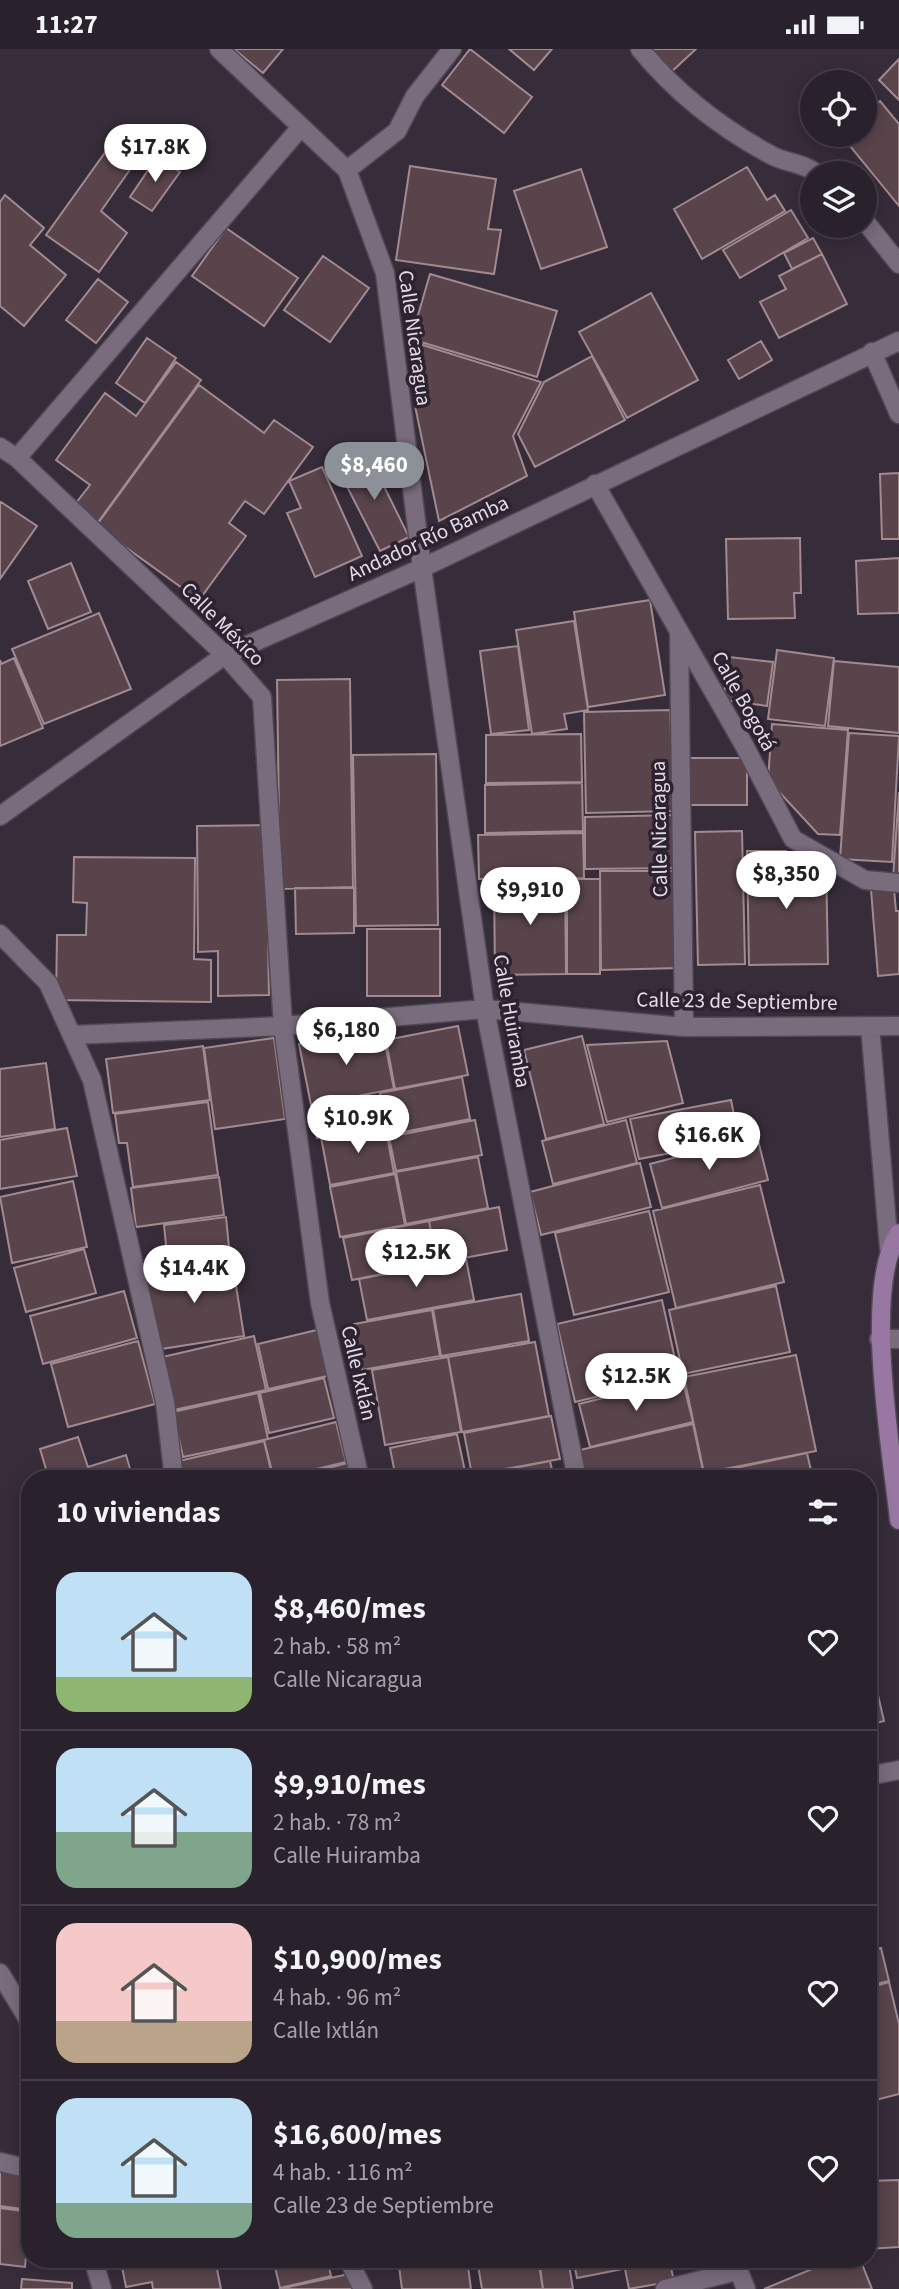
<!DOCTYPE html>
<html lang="es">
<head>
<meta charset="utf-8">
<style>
	:root { --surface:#29212c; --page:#312934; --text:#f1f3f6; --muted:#a5a3a9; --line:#453e48; --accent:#8c9099 }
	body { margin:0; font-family:"Source Sans 3",sans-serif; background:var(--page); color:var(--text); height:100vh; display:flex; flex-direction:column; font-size:26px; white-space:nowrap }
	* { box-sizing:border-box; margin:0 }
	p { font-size:23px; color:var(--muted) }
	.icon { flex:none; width:38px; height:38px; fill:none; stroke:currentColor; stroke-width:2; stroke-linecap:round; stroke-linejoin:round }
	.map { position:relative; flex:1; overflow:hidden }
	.panel { position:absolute; left:21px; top:1421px; width:856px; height:798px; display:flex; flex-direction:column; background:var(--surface); border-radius:28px; box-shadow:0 4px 18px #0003,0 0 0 2px var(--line) }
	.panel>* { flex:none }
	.buttons { position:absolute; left:800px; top:21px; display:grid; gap:14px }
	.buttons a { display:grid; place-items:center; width:77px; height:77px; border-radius:50%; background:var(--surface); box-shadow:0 4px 18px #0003,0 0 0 2px var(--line); font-size:35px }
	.price { position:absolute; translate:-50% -60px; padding:0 16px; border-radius:24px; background:#fff; color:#222; font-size:23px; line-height:46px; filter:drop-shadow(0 2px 4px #0008) }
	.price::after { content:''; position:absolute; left:50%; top:42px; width:21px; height:16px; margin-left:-10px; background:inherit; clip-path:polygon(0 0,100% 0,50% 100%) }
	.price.current { background:var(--accent); color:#fff }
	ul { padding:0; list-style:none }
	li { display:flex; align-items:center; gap:21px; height:175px; padding:0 35px }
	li+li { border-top:2px solid var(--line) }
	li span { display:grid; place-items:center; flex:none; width:196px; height:140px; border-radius:21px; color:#555 }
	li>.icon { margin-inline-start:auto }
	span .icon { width:84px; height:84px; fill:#fffc; stroke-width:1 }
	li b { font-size:30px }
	h2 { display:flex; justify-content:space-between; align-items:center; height:84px; padding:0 35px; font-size:30px }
	.status { display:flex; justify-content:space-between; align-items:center; height:49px; padding:0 35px; background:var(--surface); direction:ltr }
	.status svg { height:19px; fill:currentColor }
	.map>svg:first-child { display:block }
	.building { fill:#59444b; stroke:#a18a90; stroke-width:2 }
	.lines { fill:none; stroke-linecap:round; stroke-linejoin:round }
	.street-casing { stroke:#514854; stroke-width:21 }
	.secondary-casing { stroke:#514854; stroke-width:21 }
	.street { stroke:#796c7d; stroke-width:18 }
	.secondary { stroke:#9877a2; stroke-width:18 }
	.labels { text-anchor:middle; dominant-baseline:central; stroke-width:7; stroke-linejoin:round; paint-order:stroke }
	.street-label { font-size:21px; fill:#e3dbe5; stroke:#2d2230 }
</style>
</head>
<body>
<div class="status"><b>11:27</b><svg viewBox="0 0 49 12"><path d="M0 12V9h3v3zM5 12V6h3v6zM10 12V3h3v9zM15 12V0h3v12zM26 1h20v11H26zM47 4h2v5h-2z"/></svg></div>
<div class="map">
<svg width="899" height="2240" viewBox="0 0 899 2240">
	<rect width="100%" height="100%" fill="#372c3a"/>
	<path class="building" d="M234,0H283L263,24Z
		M470,0L532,48L504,84L442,36Z
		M509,0H552L534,21Z
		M646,0H696L669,25Z
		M899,10V51L879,31Z
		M880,52L899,75V157L841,86H864V64Z
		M119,84L143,102L101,162L127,184L99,223L46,186Z
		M157,108L180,123L152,162L130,148Z
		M410,117L496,130L488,180L501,181L494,225L396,211Z
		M747,118L767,151L775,146L785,162L702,210L674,160Z
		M581,120L607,198L541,220L514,142Z
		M5,146L44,179L30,196L66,226L24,277L0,257V153Z
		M791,161L808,189L740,229L723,201Z
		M226,179L298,229L264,277L192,227Z
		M813,189L822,205L792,220L784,204Z
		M822,205L847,255L779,289L760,253L786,240L779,227Z
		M323,207L369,239L330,293L284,261Z
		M430,225L557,262L537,328L411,290Z
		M98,230L128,253L96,294L66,271Z
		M651,244L698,331L627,369L579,283Z
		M147,289L176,309L145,354L116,334Z
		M761,292L772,311L739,330L728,311Z
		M413,293L541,333L513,387L527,427L439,472L415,357Z
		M592,307L625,371L535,418L518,385L544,333Z
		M176,313L201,331L96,476L72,459L90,436L56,411L105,344L136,367Z
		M199,336L264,384L274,371L313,398L264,465L245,452L229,474L246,487L199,551L96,477Z
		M368,405L409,488L380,502L338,420Z
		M322,418L362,507L315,528L287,464L301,459L289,432Z
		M899,424V490H882L880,425Z
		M1,453L37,477L0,530V455Z
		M800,489L801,544H794L795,569L728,570L726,490Z
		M899,509V564L858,565L856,512Z
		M71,514L91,563L48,580L28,532Z
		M650,551L665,646L588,658L574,563Z
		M99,564L131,640L44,675L12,600Z
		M574,572L588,661L564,665L567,680L532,685L516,581Z
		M518,597L529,681L491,685L480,602Z
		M777,601L834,609L825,677L768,670Z
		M729,608L773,613L767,657L723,651Z
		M14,609L43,679L0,697V611L1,615Z
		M834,612L899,618V684L828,677Z
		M350,630L353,838L280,840L277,631Z
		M670,661L674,762L586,764L584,663Z
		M772,675L848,681L840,786L818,785L768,731Z
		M849,684L899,687L892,813L840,810Z
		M581,685L582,733L486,734V686Z
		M436,705L438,876L356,877L353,706Z
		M690,709H747V756H690Z
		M582,734L583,782L485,784V736Z
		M899,743V829H893Z
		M677,766L678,819L585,820V768Z
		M266,776L269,946L218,947V902L198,903L197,777Z
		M742,782L745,915L698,916L695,783Z
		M583,784L584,829L479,830L478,786Z
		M747,802H786V814H826L828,915L749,916Z
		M74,808L195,809L194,910L211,911V953L56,951L57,886H86L87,854L73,853Z
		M600,822H679V919L601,921Z
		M565,830L566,925L495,926L494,832Z
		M567,830H600V925H567Z
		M295,839H354V884L296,885Z
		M894,840L896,862H899V925L878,927L871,841Z
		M367,880H440V947H367Z
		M458,977L468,1026L395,1040L386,991Z
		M382,979L394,1040L311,1056L299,995Z
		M582,987L604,1075L546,1090L524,1001Z
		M274,989L285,1070L215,1080L204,999Z
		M667,992L683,1054L607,1073L587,996Z
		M203,997L210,1051L113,1064L106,1010Z
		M46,1014L55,1080L0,1088V1020Z
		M462,1028L470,1070L388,1086L380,1044Z
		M378,1047L383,1076L317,1089L311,1059Z
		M731,1051L739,1091L639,1110L630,1070Z
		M208,1053L218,1126L133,1138L127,1094H119L115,1065Z
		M475,1071L482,1106L396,1122L389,1088Z
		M626,1071L637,1114L553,1135L542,1092Z
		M385,1076L394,1124L330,1136L321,1088Z
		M67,1079L77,1127L0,1140V1091Z
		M757,1087L768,1131L662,1159L650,1115Z
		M478,1108L488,1159L406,1175L396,1123Z
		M640,1114L651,1158L541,1186L530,1143Z
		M395,1125L405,1176L340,1188L330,1138Z
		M219,1128L224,1166L136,1178L131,1139Z
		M73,1132L87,1198L12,1214L0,1148Z
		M760,1136L784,1233L676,1259L653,1162Z
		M499,1158L507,1201L437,1214L429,1172Z
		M649,1162L669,1243L574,1266L555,1184Z
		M226,1168L230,1209L168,1216L164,1176Z
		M429,1172L437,1214L352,1231L343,1189Z
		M84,1200L96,1244L26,1263L14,1219Z
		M466,1210L474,1251L367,1271L359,1230Z
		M232,1211L244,1287L155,1301L143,1225Z
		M776,1237L790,1303L683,1325L669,1261Z
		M124,1242L137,1289L43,1315L30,1267Z
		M521,1245L529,1292L441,1307L433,1260Z
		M662,1251L679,1328L575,1353L557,1275Z
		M432,1261L440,1307L362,1321L354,1275Z
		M321,1280L332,1326L268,1340L258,1295Z
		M254,1287L266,1341L169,1362L158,1309Z
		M138,1292L155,1355L68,1378L51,1315Z
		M535,1293L549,1367L462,1383L448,1308Z
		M796,1306L816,1402L704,1424L684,1328Z
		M448,1308L461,1383L385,1396L372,1321Z
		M324,1329L334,1369L269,1384L260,1344Z
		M682,1329L693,1373L590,1398L579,1355Z
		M258,1344L268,1390L183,1408L173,1363Z
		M551,1367L560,1410L472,1426L464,1384Z
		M336,1373L346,1413L274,1430L264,1391Z
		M693,1375L703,1422L668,1430H587L580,1401Z
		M457,1385L466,1427L396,1430L390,1399Z
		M78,1388L88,1418L126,1406L133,1430H49L40,1400Z
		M264,1392L273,1430H183L179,1412Z
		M807,1404L813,1430H708L707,1425Z
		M550,1412L554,1430H458Z
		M347,1414L351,1430H287Z
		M868,1603L884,1672L868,1676Z
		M881,1899L889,1932L868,1937V1902Z
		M889,1933L899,1975V2045L868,2053V1939Z
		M0,2121L30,2125V2161L0,2157Z
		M899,2131V2198L868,2200V2132Z
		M0,2159L30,2163L25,2218L0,2215Z
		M134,2210H215L221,2240H153L152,2233L126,2238L121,2213Z
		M273,2210H327L331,2227L280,2239Z
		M398,2210H467L471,2240H402Z
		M477,2210H538L543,2240H482Z
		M539,2210H568L573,2240H543Z
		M573,2210H621L623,2220L577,2229Z
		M623,2210H669L674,2232L629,2240Z
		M836,2210H860L872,2240H764Z
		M349,2225L352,2240H279Z
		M22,2230L72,2234V2240H21Z"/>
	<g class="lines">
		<g class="street-casing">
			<path id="street" d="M219,0L347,121L385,224L422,519L485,960L577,1430
				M640,0C676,44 721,79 771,106C785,114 804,114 816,124
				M347,121L397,82L415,47L452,0
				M864,171L899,215
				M872,303L899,365
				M0,398L17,409L225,606L262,648L283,977L320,1254L360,1430
				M17,409L301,78
				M595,435L744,696L793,790L865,831L899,834
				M679,585L684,978
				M0,767L225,606L422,519L899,292
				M0,885L48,934L92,1031L165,1353L174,1430
				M870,977L889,1199
				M72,986L283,977L485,960L684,978L899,977
				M879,1290H899
				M868,1727L899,1721
				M0,1924L28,1970L30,1980
				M0,2113L30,2120
				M93,2210L102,2240
				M348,2210L363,2240
				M734,2210L746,2240
				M665,2240L737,2222"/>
		</g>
		<g class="secondary-casing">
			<path id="secondary" d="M899,1184C862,1238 892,1404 899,1471"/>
		</g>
		<use href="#street" class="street"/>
		<use href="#secondary" class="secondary"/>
	</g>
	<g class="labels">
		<g class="street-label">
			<text transform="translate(415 289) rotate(82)">Calle Nicaragua</text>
			<text transform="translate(428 489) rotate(-25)">Andador Río Bamba</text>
			<text transform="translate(223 575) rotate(45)">Calle México</text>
			<text transform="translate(744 652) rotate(61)">Calle Bogotá</text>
			<text transform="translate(659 780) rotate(-91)">Calle Nicaragua</text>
			<text transform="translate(737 952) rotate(1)">Calle 23 de Septiembre</text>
			<text transform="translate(512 972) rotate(80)">Calle Huiramba</text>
			<text transform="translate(359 1324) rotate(77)">Calle Ixtlán</text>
		</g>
	</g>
</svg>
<div class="buttons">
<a><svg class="icon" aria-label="locate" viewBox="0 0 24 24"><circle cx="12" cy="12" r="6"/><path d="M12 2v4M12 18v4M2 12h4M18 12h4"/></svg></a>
<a><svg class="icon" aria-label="layers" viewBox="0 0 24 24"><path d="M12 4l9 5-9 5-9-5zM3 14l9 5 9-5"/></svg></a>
</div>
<b class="price" style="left:155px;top:135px">$17.8K</b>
<b class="price current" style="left:374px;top:453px">$8,460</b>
<b class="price" style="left:786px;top:862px">$8,350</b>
<b class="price" style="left:530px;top:878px">$9,910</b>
<b class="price" style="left:346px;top:1018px">$6,180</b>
<b class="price" style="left:358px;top:1106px">$10.9K</b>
<b class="price" style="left:709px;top:1123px">$16.6K</b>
<b class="price" style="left:416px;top:1240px">$12.5K</b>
<b class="price" style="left:194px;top:1256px">$14.4K</b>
<b class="price" style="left:636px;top:1364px">$12.5K</b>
<section class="panel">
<h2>10 viviendas<svg class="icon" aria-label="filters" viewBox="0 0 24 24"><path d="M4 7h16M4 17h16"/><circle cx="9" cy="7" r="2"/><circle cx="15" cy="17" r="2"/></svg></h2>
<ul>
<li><span style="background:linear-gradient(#bfe0f5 75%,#8fb573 0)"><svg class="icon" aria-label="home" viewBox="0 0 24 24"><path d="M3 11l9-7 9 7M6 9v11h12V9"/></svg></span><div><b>$8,460/mes</b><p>2 hab. · 58 m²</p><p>Calle Nicaragua</p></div><svg class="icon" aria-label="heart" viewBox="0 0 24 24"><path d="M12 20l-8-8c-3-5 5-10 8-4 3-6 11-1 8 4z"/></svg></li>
<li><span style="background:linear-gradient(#bfe0f5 60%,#7fa58c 0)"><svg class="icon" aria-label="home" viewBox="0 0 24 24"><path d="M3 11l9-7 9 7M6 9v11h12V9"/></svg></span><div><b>$9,910/mes</b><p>2 hab. · 78 m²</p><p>Calle Huiramba</p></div><svg class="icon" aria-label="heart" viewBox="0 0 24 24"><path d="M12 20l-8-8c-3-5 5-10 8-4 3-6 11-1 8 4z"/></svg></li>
<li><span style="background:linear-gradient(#f6c9c9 70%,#b9a48a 0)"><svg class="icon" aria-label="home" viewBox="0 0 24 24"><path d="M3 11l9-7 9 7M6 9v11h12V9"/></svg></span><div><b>$10,900/mes</b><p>4 hab. · 96 m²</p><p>Calle Ixtlán</p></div><svg class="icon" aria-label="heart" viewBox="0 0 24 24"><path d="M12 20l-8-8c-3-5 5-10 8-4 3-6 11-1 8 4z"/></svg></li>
<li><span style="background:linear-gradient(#bfe0f5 75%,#7fa58c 0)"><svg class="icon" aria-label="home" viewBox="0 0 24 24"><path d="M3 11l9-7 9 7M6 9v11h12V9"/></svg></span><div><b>$16,600/mes</b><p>4 hab. · 116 m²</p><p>Calle 23 de Septiembre</p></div><svg class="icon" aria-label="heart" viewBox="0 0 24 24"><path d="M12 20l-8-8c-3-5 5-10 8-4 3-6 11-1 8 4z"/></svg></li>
</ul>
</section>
</div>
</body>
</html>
